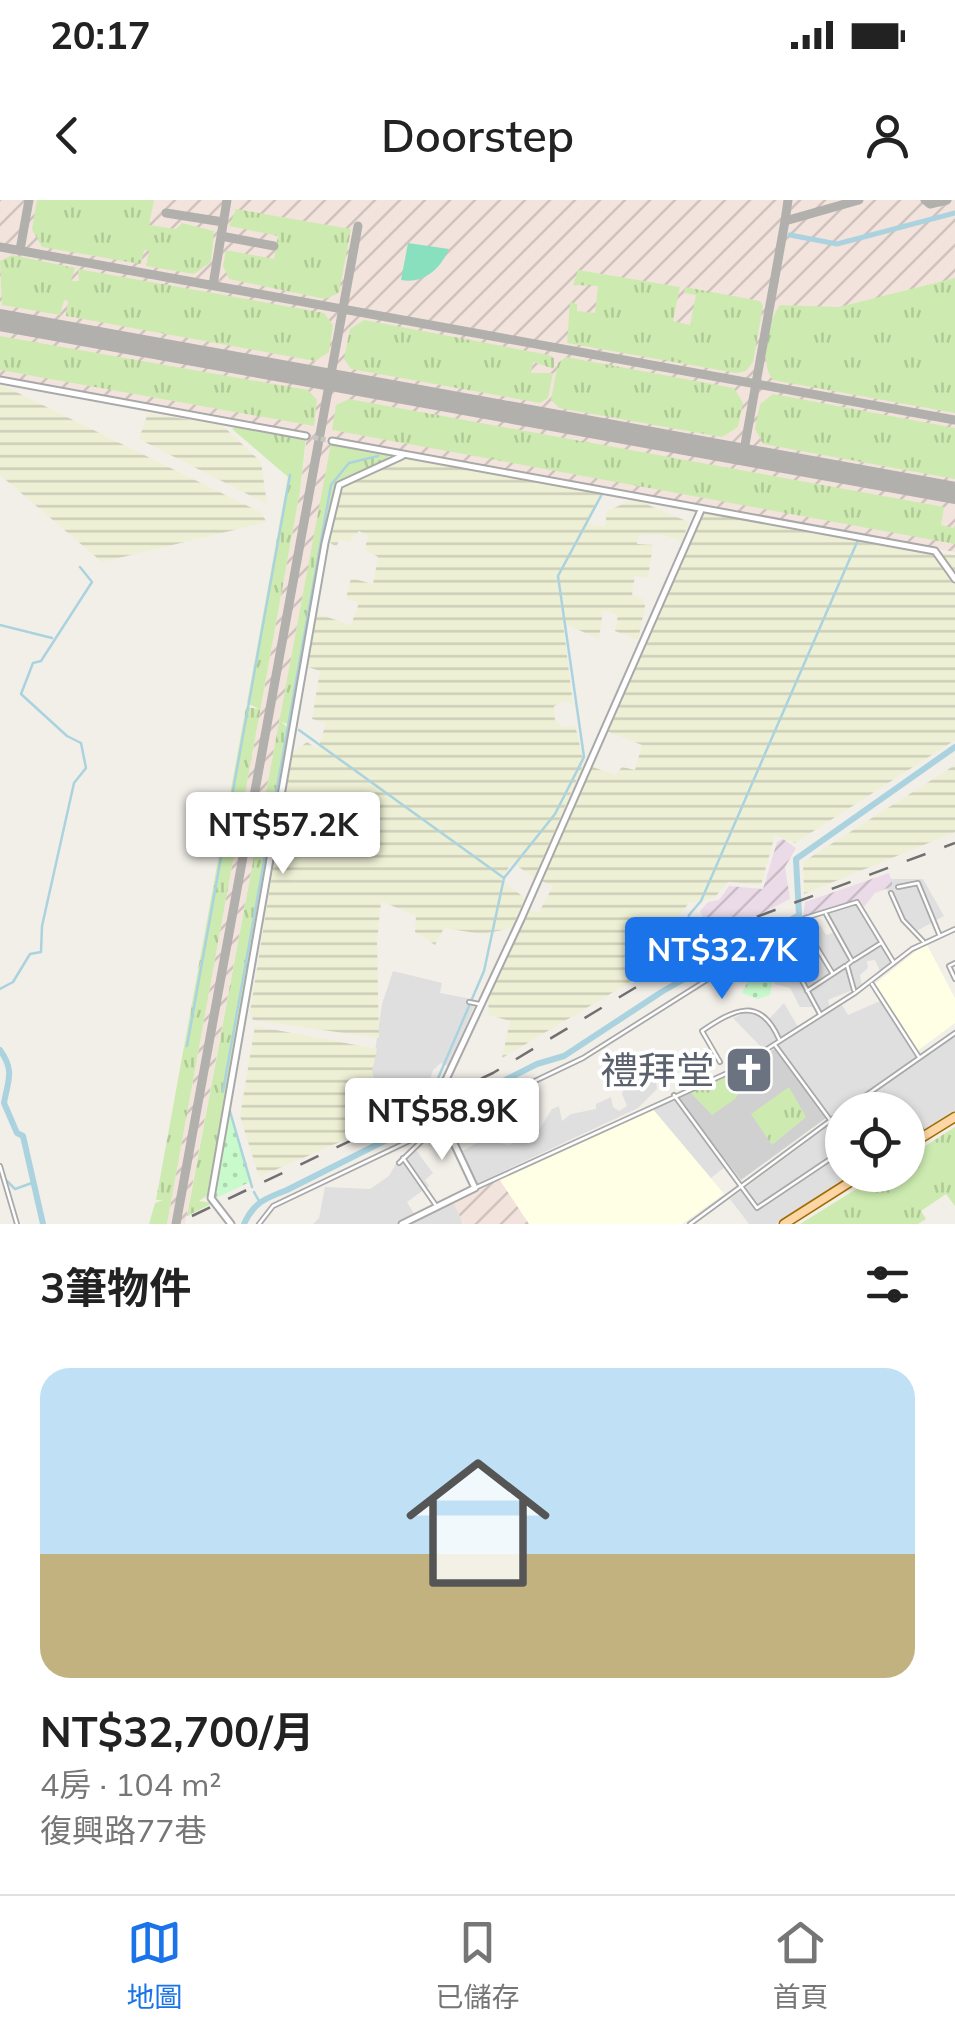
<!DOCTYPE html>
<html lang="zh-TW">
<head>
<meta charset="utf-8">
<style>
	:root { --surface:#fff; --page:#f2f2f2; --text:#222; --muted:#767676; --line:#e0e0e0; --accent:#1a73e8 }
	body { margin:0; font-family:Mulish,"Noto Sans TC",sans-serif; background:var(--page); color:var(--text); height:100vh; display:flex; flex-direction:column; font-size:38px; white-space:nowrap }
	* { box-sizing:border-box; margin:0 }
	p { font-size:32px; color:var(--muted) }
	.icon { flex:none; width:55px; height:55px; fill:none; stroke:currentColor; stroke-width:2; stroke-linecap:round; stroke-linejoin:round }
	.map { position:relative; height:1024px; overflow:hidden }
	.side { display:flex; flex-direction:column; background:var(--surface); flex:1 }
	.side>* { flex:none }
	.buttons { position:absolute; left:825px; top:892px; display:grid; gap:20px }
	.buttons a { display:grid; place-items:center; width:100px; height:100px; border-radius:50%; background:var(--surface); box-shadow:0 2px 8px #0004; font-size:50px }
	.price { position:absolute; translate:-50% -85px; padding:0 22px; border-radius:10px; background:#fff; color:#222; font-size:32px; line-height:65px; filter:drop-shadow(0 2px 5px #0008) }
	.price::after { content:''; position:absolute; left:50%; top:60px; width:30px; height:22px; margin-left:-15px; background:inherit; clip-path:polygon(0 0,100% 0,50% 100%) }
	.price.on { background:var(--accent); color:#fff }
	ul { padding:0; list-style:none }
	li { display:grid; align-content:center; gap:20px; height:530px; padding:0 40px }
	li+li { border-top:2px solid var(--line) }
	li span { display:grid; place-items:center; height:310px; border-radius:30px; color:#555 }
	li>.icon { margin-inline-start:auto }
	span .icon { width:180px; height:180px; fill:#fffc; stroke-width:1 }
	li b { font-size:42px }
	h2 { display:flex; justify-content:space-between; align-items:center; height:120px; padding:0 40px; font-size:42px }
	.status { display:flex; justify-content:space-between; align-items:center; height:70px; padding:0 50px; background:var(--surface); direction:ltr }
	.status svg { height:28px; fill:currentColor }
	header { display:flex; justify-content:space-between; align-items:center; height:130px; padding:0 40px; background:var(--surface); font-size:45px; font-weight:600 }
	.tab-bar { display:flex; justify-content:space-around; align-items:center; height:140px; border-top:2px solid var(--line); background:var(--surface); font-size:28px; color:var(--muted) }
	.tab-bar a { display:grid; justify-items:center; gap:5px }
	.tab-bar .on { color:var(--accent) }
	.map>svg:first-child { display:block }
	.residential { fill:#e0dfdf }
	.industrial { fill:url(#industrial-furrows) }
	.education { fill:#ffffe5 }
	.religious { fill:#d0d0d0 }
	.military { fill:url(#military-furrows) }
	.farmland { fill:url(#farmland-rules) }
	.grass { fill:url(#grass-tufts) }
	.park { fill:url(#park-dots) }
	.pitch { fill:#88e0be }
	.lines { fill:none; stroke-linecap:round; stroke-linejoin:round }
	.stream { stroke:#aad3df; stroke-width:2.5 }
	.canal { stroke:#aad3df; stroke-width:5 }
	.river { stroke:#aad3df; stroke-width:6 }
	.taxiway { stroke:#b1b0ac; stroke-width:9 }
	.runway { stroke:#b1b0ac; stroke-width:22 }
	.tertiary-tunnel { stroke:#c8c6c1; stroke-width:5; stroke-dasharray:5 2.5; stroke-linecap:butt }
	.minor-casing { stroke:#a9a9a9; stroke-width:6 }
	.tertiary-casing { stroke:#a9a9a9; stroke-width:9 }
	.primary-casing { stroke:#a06b00; stroke-width:11 }
	.minor { stroke:#fff; stroke-width:2.5 }
	.tertiary { stroke:#fff; stroke-width:5 }
	.primary { stroke:#fcd6a4; stroke-width:8 }
	.rail { stroke:#707070; stroke-width:2.5; stroke-dasharray:20 20; stroke-linecap:butt }
	.labels { text-anchor:middle; dominant-baseline:central; stroke-width:8; stroke-linejoin:round; paint-order:stroke }
	.worship-label { font-size:38px; fill:#5b616d; stroke:#fff; text-anchor:end }
</style>
</head>
<body>
<div class="status"><b>20:17</b><svg viewBox="0 0 49 12"><path d="M0 12V9h3v3zM5 12V6h3v6zM10 12V3h3v9zM15 12V0h3v12zM26 1h20v11H26zM47 4h2v5h-2z"/></svg></div>
<header><svg class="icon" aria-label="back" viewBox="0 0 24 24"><path d="M15 5l-7 7 7 7"/></svg>Doorstep<svg class="icon" aria-label="person" viewBox="0 0 24 24"><circle cx="12" cy="8" r="4"/><path d="M4 21q1-7 8-7t8 7"/></svg></header>
<div class="map">
<svg width="955" height="1024" viewBox="0 0 955 1024">
	<defs>
		<pattern id="industrial-furrows" width="10" height="10" patternUnits="userSpaceOnUse" patternTransform="scale(2.5)"><rect width="10" height="10" fill="#ebdbe8"/><path d="M-1 1l2-2M0 10L10 0M9 11l2-2" fill="none" stroke="#c9bcc7"/></pattern>
		<pattern id="military-furrows" width="10" height="10" patternUnits="userSpaceOnUse" patternTransform="scale(2.5)"><rect width="10" height="10" fill="#f3e3dd"/><path d="M-1 1l2-2M0 10L10 0M9 11l2-2" fill="none" stroke="#d0c2bd"/></pattern>
		<pattern id="farmland-rules" width="6" height="5" patternUnits="userSpaceOnUse" patternTransform="scale(2.5)"><rect width="6" height="5" fill="#eef0d5"/><path d="M0 2.5h6" fill="none" stroke="#ccceb7"/></pattern>
		<pattern id="grass-tufts" width="24" height="20" patternUnits="userSpaceOnUse" patternTransform="scale(2.5)"><rect width="24" height="20" fill="#cdebb0"/><path d="M3 7l-1-3M5 7V3M7 7l1-3M15 17l-1-3M17 17v-4M19 17l1-3" fill="none" stroke="#b0c997"/></pattern>
		<pattern id="park-dots" width="8" height="8" patternUnits="userSpaceOnUse" patternTransform="scale(2.5)"><rect width="8" height="8" fill="#c8facc"/><path d="M2 2h.1M6 6h.1" fill="none" stroke="#acd6af" stroke-width="1.8" stroke-linecap="round"/></pattern>
	</defs>
	<rect width="100%" height="100%" fill="#f2efe9"/>
	<path class="residential" d="M890,679H923L944,716L913,733L902,722L886,688L893,686Z
		M857,704L891,762L880,771L875,760L867,761L868,768L860,775L862,786L828,800L831,811L842,805L848,815L880,801L920,860L955,835V912L908,942V910H842V975H854L776,1024H749L730,999L834,922L775,843L764,850L733,818L750,811L768,820L784,803L798,827L817,815L813,807H800L790,788L774,784L784,763L768,750L797,725L805,724L810,731L820,725L826,735L832,733L836,730L827,714Z
		M393,771L442,783L440,793L477,800L448,866L441,863L433,870L426,893L403,901L380,898L372,872L382,804Z
		M647,875L656,881L657,889L638,908L476,984L457,954L482,940L510,945L529,929L539,930L552,909L559,906L562,921L571,914L596,909V904L611,897L613,907L619,911L627,906L622,894L626,881Z
		M672,897L725,967L711,978L651,907Z
		M413,946L433,973L425,980L429,986L407,1002L414,1014L452,995L463,1024H313L319,1018L325,987L370,989L389,976L399,958Z"/>
	<path class="industrial" d="M783,639L796,648L785,667L790,699L692,749L688,743L690,733L706,724L700,711L708,702L719,700L729,686L763,689L777,642Z
		M889,673L893,686L875,693L864,707L859,699L803,717L805,702Z"/>
	<path class="education" d="M926,743L955,798V823L917,851L875,784Z
		M651,907L724,994L682,1024H529L499,979Z"/>
	<path class="religious" d="M776,848L826,918L741,980L679,900L681,894L737,871Z"/>
	<path class="military" d="M0,0H955V352L332,240L185,1024H167L300,291L307,235L0,179Z
		M499,979L529,1024H464L452,1001Z"/>
	<path class="farmland" d="M0,184L260,312L267,322L102,362L0,275Z
		M148,213L222,225L261,262L267,304L139,239Z
		M402,255L602,293L588,323L605,327L607,311L634,299L689,322L682,341L660,334L638,336L637,344L653,345L648,378L635,376L632,395L643,399L645,406L638,440L615,431L618,415L603,410L599,439L563,423L573,505L566,501L554,506L555,520L562,527L575,525L584,563L534,678L512,662L501,680L525,698L512,728L482,734L444,728L435,745L415,732L416,716L381,701L377,742L379,838L253,820L250,812L291,554L307,542L318,549L326,523L312,519L320,471L305,466L315,413L351,425L359,403L346,399L351,378L373,384L378,357L365,349L368,336L359,331L349,342L340,339L336,347L328,341L339,287Z
		M702,311L955,355V540L795,643L775,635L761,685L728,682L714,698L689,703L681,713V752L502,858L510,821L489,815L488,796L526,709L539,712L553,686L539,680L590,566L615,575L622,567L635,570L642,545L606,531Z
		M955,565V632L804,694L803,662Z
		M255,826L377,849L372,872L380,902L398,909L395,918L259,977L240,916Z"/>
	<path class="grass" d="M37,0H154L149,25L176,29L182,23L214,31L211,62L194,74L146,66L149,51L144,50L141,64L42,47L32,29Z
		M236,9L351,29L339,93L325,99L229,79L223,66L226,50L274,59L278,36L229,26Z
		M12,55L75,68L71,81H79L78,69L324,113L333,125L329,152L315,161L66,116L68,101L64,100L60,115L2,105L0,61Z
		M578,70L680,87L673,121L690,125L696,95L684,93L685,87L760,101L763,106L753,162L746,171L736,173L567,143L570,102L577,104V111L595,113L598,86L573,85Z
		M955,78V213L773,180C759,162 767,122 780,105L839,107Z
		M364,120L549,155L554,158V169L533,162L531,173H553L548,198L540,203L351,169L344,159L350,129Z
		M0,136L308,190L317,200L314,226L0,170Z
		M566,157L734,188L743,203L738,227L722,237L559,208L551,200L558,163Z
		M773,194L955,228V279L763,244L755,229L760,204Z
		M349,199L944,307L941,325L954,328L955,323V344L332,230L336,205Z
		M237,226L306,238L300,291L167,1024H149L155,1003L163,1000H156L246,507L259,509L247,503L288,277L232,229Z
		M331,243L388,254L389,259L334,288L291,525L281,522L290,529L208,995L199,1001L213,1003L187,1016Z
		M743,869L749,877L735,899L712,915L689,891Z
		M789,887L806,917L772,945L751,914Z
		M955,927V1006L946,994L921,1011L926,1019L918,1024H800L879,975H908V957Z"/>
	<path class="park" d="M774,742L777,745L769,750L781,755L784,763L772,783L770,795L757,799L742,793L757,764L753,753Z
		M230,910L252,981L216,998L215,994Z"/>
	<path class="pitch" d="M408,43L449,49C440,69 424,84 401,80Z"/>
	<g class="lines">
		<path class="stream" d="M0,425L52,438
			M299,530L504,678
			M704,769L686,742L689,715L701,701L858,340
			M0,789L13,782L30,754L41,752L42,726L74,583L86,568L81,543L67,536L21,494L33,463L41,461L92,382L80,367
			M187,846L290,275
			M223,891L331,285L349,263L378,256
			M229,908L252,987
			M427,917L424,911L484,771L504,678L555,614L584,557L558,376L602,294
			M7,981L15,989L32,983
			M254,992L259,1001"/>
		<path class="canal" d="M790,35L837,44L955,13"/>
		<path class="river" d="M0,850C15,871 8,880 4,903L17,933L23,936L43,1024
			M244,1024C254,1002 266,998 287,990L537,864L564,856L663,791L799,715L796,659L955,547"/>
		<path class="taxiway" d="M925,0L930,4L947,0
			M166,13L223,22
			M785,21L788,0
			M221,36L274,46
			M0,47L955,220
			M20,50L29,0
			M213,85L227,0
			M743,256L785,21L859,0
			M176,1024L358,26"/>
		<path class="runway" d="M0,120L955,293"/>
		<path class="tertiary-tunnel" d="M306,236L332,241"/>
		<g class="minor-casing">
			<path id="minor" d="M898,687L918,683L939,734
				M891,693L903,720L923,741
				M826,714L852,761L847,765L854,790
				M802,723L833,774
				M779,738L820,814
				M854,760L881,743
				M955,763L949,766L955,779
				M872,784L919,857
				M807,791L845,766
				M469,802L479,804
				M775,845L842,936
				M720,862L702,831C733,810 760,795 779,839
				M674,895L757,1008L842,951
				M845,910L955,833
				M871,910L886,899
				M909,910L924,934
				M403,958L435,1004
				M399,963L435,928
				M0,966L17,1024
				M475,988L734,870L855,793L912,749L955,729
				M259,1024L273,1006L583,858L805,718L857,702L894,763
				M690,1024L842,912"/>
		</g>
		<g class="tertiary-casing">
			<path id="tertiary" d="M0,180L306,236
				M332,241L935,351L955,379
				M231,1024L211,998L325,343L339,285L402,256
				M402,1024L475,988L435,903L521,719L701,310"/>
		</g>
		<g class="primary-casing">
			<path id="primary" d="M908,946L955,917
				M784,1024L861,975"/>
		</g>
		<use href="#minor" class="minor"/>
		<use href="#tertiary" class="tertiary"/>
		<use href="#primary" class="primary"/>
		<path class="rail" d="M192,1016L493,873L748,720L955,643"/>
	</g>
	<defs>
		<g id="church-square" transform="scale(2.5)"><rect x="-9" y="-9" width="18" height="18" rx="4" fill="#6b7280" stroke="#fff"/><path d="M-1.2-6h2.4v3.5h3.3v2.4h-3.3V6h-2.4V-.1h-3.3v-2.4h3.3Z" fill="#fff"/></g>
	</defs>
	<g fill-rule="evenodd">
		<use href="#church-square" x="749" y="870"/>
	</g>
	<g class="labels">
		<g class="worship-label">
			<text x="714" y="870">禮拜堂</text>
		</g>
	</g>
</svg>
<div class="buttons">
<a><svg class="icon" aria-label="locate" viewBox="0 0 24 24"><circle cx="12" cy="12" r="6"/><path d="M12 2v4M12 18v4M2 12h4M18 12h4"/></svg></a>
</div>
<b class="price" style="left:283px;top:677px">NT$57.2K</b>
<b class="price on" style="left:722px;top:802px">NT$32.7K</b>
<b class="price" style="left:442px;top:963px">NT$58.9K</b>
</div>
<section class="side">
<h2>3筆物件<svg class="icon" aria-label="filters" viewBox="0 0 24 24"><path d="M4 7h16M4 17h16"/><circle cx="9" cy="7" r="2"/><circle cx="15" cy="17" r="2"/></svg></h2>
<ul>
<li><span style="background:linear-gradient(#bfe0f5 60%,#c2b280 0)"><svg class="icon" aria-label="home" viewBox="0 0 24 24"><path d="M3 11l9-7 9 7M6 9v11h12V9"/></svg></span><div><b>NT$32,700/月</b><p>4房 · 104 m²</p><p>復興路77巷</p></div></li>
</ul>
</section>
<nav class="tab-bar">
<a class="on"><svg class="icon" aria-label="map" viewBox="0 0 24 24"><path d="M3 6l6-2 6 2 6-2v14l-6 2-6-2-6 2zM9 4v14M15 6v14"/></svg>地圖</a>
<a><svg class="icon" aria-label="saved" viewBox="0 0 24 24"><path d="M7 4h10v16l-5-4-5 4z"/></svg>已儲存</a>
<a><svg class="icon" aria-label="home" viewBox="0 0 24 24"><path d="M3 11l9-7 9 7M6 9v11h12V9"/></svg>首頁</a>
</nav>
</body>
</html>
